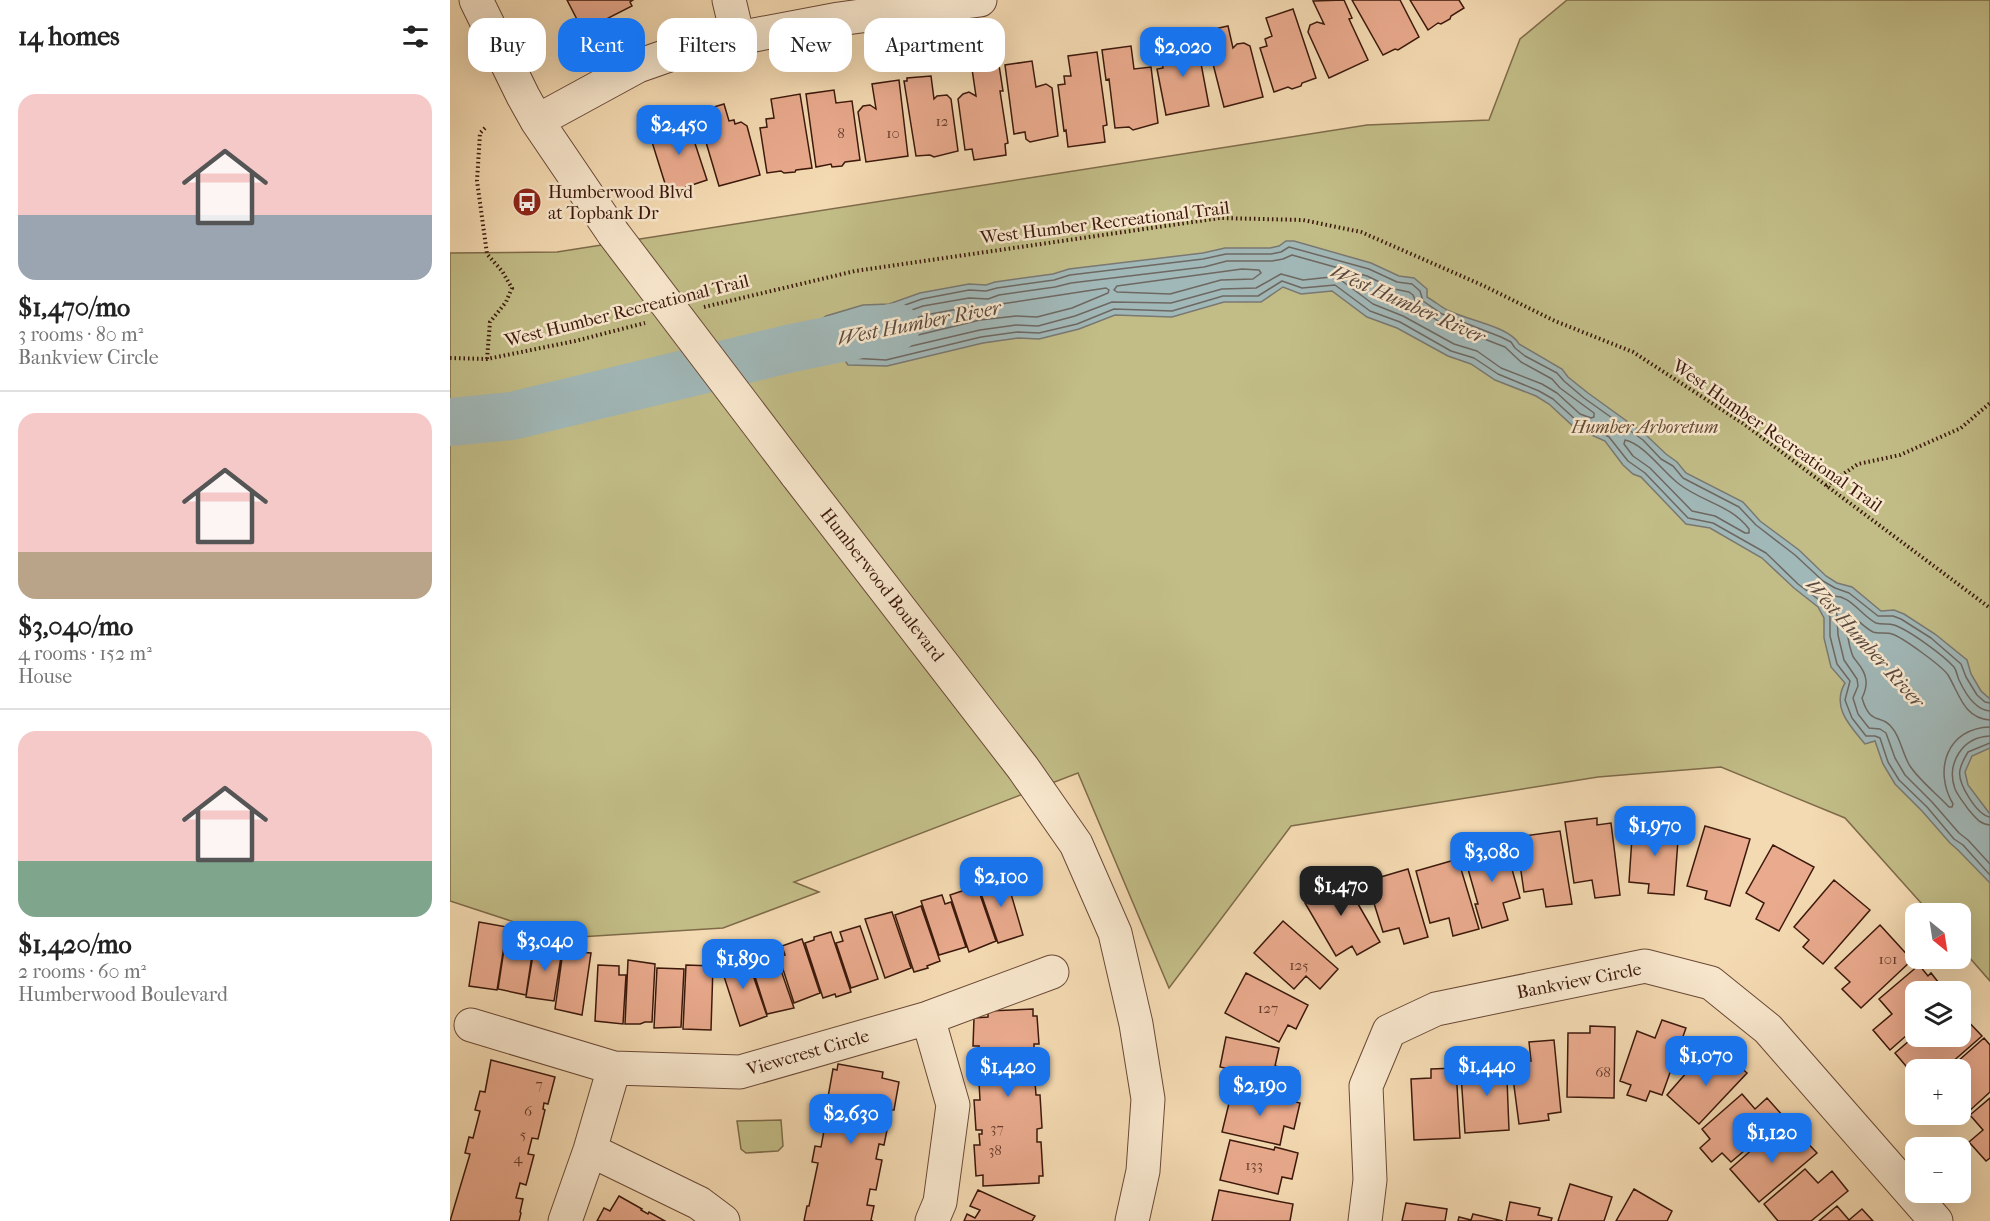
<!DOCTYPE html>
<html lang="en">
<head>
<meta charset="utf-8">
<style>
	:root { --surface:#fff; --page:#f2f2f2; --text:#222; --muted:#767676; --line:#e0e0e0; --accent:#1a73e8 }
	body { margin:0; font-family:"IM FELL French Canon",serif; background:var(--page); color:var(--text); height:100vh; display:flex; flex-direction:column; font-size:22px; white-space:nowrap }
	* { box-sizing:border-box; margin:0 }
	p { font-size:20px; color:var(--muted) }
	.icon { flex:none; width:33px; height:33px; fill:none; stroke:currentColor; stroke-width:2; stroke-linecap:round; stroke-linejoin:round }
	.map { position:relative; flex:1; overflow:hidden }
	.panel { display:flex; flex-direction:column; background:var(--surface); width:450px }
	.panel>* { flex:none }
	.guide { position:absolute; left:18px; top:18px; width:570px; height:54px; display:flex; gap:12px }
	.needle { width:39px; rotate:150deg }
	.buttons { position:absolute; left:1455px; top:903px; display:grid; gap:12px }
	.buttons a { display:grid; place-items:center; width:66px; height:66px; border-radius:12px; background:var(--surface); box-shadow:0 6px 24px #0002; font-size:30px }
	.price { position:absolute; translate:-50% -51px; padding:0 14px; border-radius:12px; background:var(--accent); color:#fff; font-size:20px; line-height:39px; filter:drop-shadow(0 2px 3px #0008) }
	.price::after { content:''; position:absolute; left:50%; top:36px; width:18px; height:14px; margin-left:-9px; background:inherit; clip-path:polygon(0 0,100% 0,50% 100%) }
	.price.current { background:#222; color:#fff }
	ul { padding:0; list-style:none }
	li { display:grid; align-content:center; gap:12px; height:318px; padding:0 18px }
	li+li { border-top:2px solid var(--line) }
	li span { display:grid; place-items:center; height:186px; border-radius:18px; color:#555 }
	li>.icon { margin-inline-start:auto }
	span .icon { width:108px; height:108px; fill:#fffc; stroke-width:1 }
	li b { font-size:26px }
	h2 { display:flex; justify-content:space-between; align-items:center; height:72px; padding:0 18px; font-size:26px }
	.chip { padding:0 21px; border-radius:18px; background:var(--surface); box-shadow:0 6px 24px #0002; font-size:21px; line-height:54px }
	.chip.current { background:var(--accent); color:#fff }
	main { display:flex; flex:1; min-height:0 }
	.map>svg:first-child { display:block }
	.green { fill:#c2bd87; stroke:#7f6b4a; stroke-width:1.5 }
	.water { fill:#a1b8b8; stroke:#797873; stroke-width:1.5 }
	.lines { fill:none; stroke-linecap:round; stroke-linejoin:round }
	.shore { stroke:#6e6862; stroke-width:1.5 }
	.river { stroke:#a1b8b8; stroke-width:48 }
	.building { fill:#e9aa8d; stroke:#3c190c; stroke-width:1.5 }
	.minor-casing { stroke:#6a4936; stroke-width:35 }
	.path { stroke:#3c190c; stroke-width:4; stroke-dasharray:1.5 3; stroke-linecap:butt }
	.minor { stroke:#f8e7cd; stroke-width:33 }
	.minor-bridge-casing { stroke:#6a4936; stroke-width:35; stroke-linecap:butt }
	.minor-bridge { stroke:#f8e7cd; stroke-width:33 }
	.labels { text-anchor:middle; dominant-baseline:central; stroke-width:5; stroke-linejoin:round; paint-order:stroke }
	.number-label { font-size:15px; fill:#673d2c }
	.poi-label { font-size:18px; fill:#3c190c; stroke:#f8e7cd; text-anchor:start }
	.street-label { font-size:18px; fill:#3c190c; stroke:#f8e7cd }
	.park-label { font-size:18px; font-style:italic; fill:#644a31; stroke:#f8e7cd }
	.water-label { font-size:20px; font-style:italic; fill:#5a4940; stroke:#f8e7cd }
</style>
</head>
<body>
<main>
<section class="panel">
<h2>14 homes<svg class="icon" aria-label="filters" viewBox="0 0 24 24"><path d="M4 7h16M4 17h16"/><circle cx="9" cy="7" r="2"/><circle cx="15" cy="17" r="2"/></svg></h2>
<ul>
<li><span style="background:linear-gradient(#f6c9c9 65%,#9aa5b1 0)"><svg class="icon" aria-label="home" viewBox="0 0 24 24"><path d="M3 11l9-7 9 7M6 9v11h12V9"/></svg></span><div><b>$1,470/mo</b><p>3 rooms · 80 m²</p><p>Bankview Circle</p></div></li>
<li><span style="background:linear-gradient(#f6c9c9 75%,#b9a48a 0)"><svg class="icon" aria-label="home" viewBox="0 0 24 24"><path d="M3 11l9-7 9 7M6 9v11h12V9"/></svg></span><div><b>$3,040/mo</b><p>4 rooms · 152 m²</p><p>House</p></div></li>
<li><span style="background:linear-gradient(#f6c9c9 70%,#7fa58c 0)"><svg class="icon" aria-label="home" viewBox="0 0 24 24"><path d="M3 11l9-7 9 7M6 9v11h12V9"/></svg></span><div><b>$1,420/mo</b><p>2 rooms · 60 m²</p><p>Humberwood Boulevard</p></div></li>
</ul>
</section>
<div class="map">
<svg width="1540" height="1221" viewBox="0 0 1540 1221">
	<rect width="100%" height="100%" fill="#f4dab2"/>
	<filter id="stains"><feTurbulence type="fractalNoise" baseFrequency=".00333" numOctaves="4"/><feColorMatrix values="0 0 0 0 .2 0 0 0 0 .09 0 0 0 0 .02 0 0 0 .5 -.17"/></filter>
	<radialGradient id="worn" r=".72"><stop offset=".6" stop-color="#630" stop-opacity="0"/><stop offset="1" stop-color="#630" stop-opacity=".3"/></radialGradient>
	<path class="green" d="M1117,0H1540V981L1511,948L1510,914L1480,913L1395,818L1271,767L1148,777L841,826L719,988L628,773L344,882L369,892L273,928L113,938L0,901V253L107,252L917,125L1039,120L1070,39Z
		M331,1120L333,1146L328,1151L296,1153L291,1149L287,1121Z"/>
	<path class="water" d="M836,241H844L921,263L949,276L964,278L977,289V297C984,301 990,306 997,310C1016,320 1059,326 1069,344L1112,369L1118,377L1138,393L1196,435L1216,454L1227,462L1236,473L1293,502L1310,521L1349,550L1376,576L1387,583L1402,587L1431,611L1444,610L1454,614L1485,634L1517,660L1521,674L1531,691L1540,699V748L1522,756L1515,772L1518,785L1540,814V883L1508,850L1500,843L1472,811L1445,784L1433,764L1425,741L1415,744C1400,726 1381,707 1395,683L1381,667L1374,638V618L1368,607L1344,588L1312,558L1260,528L1236,524L1191,477L1183,474L1173,465L1155,441L1124,427L1099,404L1086,396L1045,380L1021,364L998,356L947,328L917,317L882,291L851,294L833,287L811,302H774L722,317L665,315L629,329L589,339L568,338L533,343L437,366L398,365L369,322L376,316L413,305L439,304L470,293L519,284L536,285L545,282L603,274L619,269L753,253L775,248H820L829,246Z"/>
	<g class="lines">
		<path class="shore" d="M842,255L917,276L944,289L959,292L963,295L968,307L988,321L1055,347L1071,362L1102,379L1110,388L1144,413V417L1141,418L1130,414L1107,393L1092,384L1051,368L1027,351L1004,344L953,316L923,304L888,278L881,277L853,280L831,274L806,288L772,289L721,303L662,302L625,316L588,326L566,325L530,330L436,352L406,351L390,329L392,325L417,318L442,317L473,306L519,298L538,299L549,295L605,287L621,283L754,267L777,261H822L833,259Z
			M792,269L809,270L811,273L803,279L771,280L720,294L667,292L664,290L667,286Z
			M656,288L659,290L658,293L622,308L587,317L566,316L530,320L435,343H411L405,334L406,331L419,327L444,326L475,315L519,307L539,308L551,304Z
			M1175,440C1194,444 1213,472 1229,484C1252,502 1281,505 1299,529V533H1295L1265,516L1242,511L1200,468L1183,456L1174,444Z
			M1540,703L1535,702L1527,695L1516,677L1511,664L1481,638L1451,619L1443,616H1428L1399,593L1385,588L1373,581L1345,555L1306,525L1289,507L1233,478L1223,466L1211,459L1193,440L1134,398L1114,381L1107,373L1075,356L1065,348L1061,342L1051,337L992,314L973,301L970,291L962,284L947,282L919,269L839,247L831,252L821,254H776L753,259L620,275L604,280L547,288L536,291L519,290L472,299L441,310H415L378,323L401,358L436,360L531,337L567,332L589,333L627,324L664,309L722,311L773,296H808L832,281L852,288L885,285L920,311L950,322L1001,351L1024,358L1048,374L1089,391L1103,399L1127,421L1159,437L1178,461L1195,473L1238,518L1263,523L1316,553L1348,584L1373,603L1380,617V636L1387,664L1400,681L1395,700L1402,718L1416,736H1425L1430,738L1438,762L1449,780L1477,807L1504,839L1513,845L1540,875
			M1540,711C1525,710 1515,693 1509,680C1507,676 1507,671 1504,667C1493,655 1459,630 1444,625C1438,623 1432,625 1426,623C1411,616 1399,592 1380,597L1387,615L1388,635L1394,660L1407,679L1408,686L1403,698L1408,714L1419,728L1430,729L1436,733L1445,758L1455,775L1482,802L1509,833L1518,840L1540,864
			M1540,720C1514,719 1509,693 1498,675C1492,666 1452,637 1442,634C1436,632 1429,634 1423,632C1415,628 1408,620 1401,615H1397C1396,628 1398,642 1402,654C1403,658 1405,659 1407,662C1417,674 1419,684 1412,698C1421,728 1431,712 1443,729C1450,737 1453,755 1460,766C1469,780 1488,795 1499,807H1502L1503,804C1483,770 1497,728 1540,727
			M1540,736C1512,737 1496,764 1505,789C1508,796 1514,803 1518,809C1525,817 1529,824 1540,825
			M1540,743L1518,752C1515,757 1511,764 1510,770C1507,783 1527,815 1540,817"/>
		<path class="river" d="M0,422L62,416L342,348L446,327"/>
	</g>
	<path class="building" d="M117,0H183L180,2L182,6L133,31Z
		M894,0L902,18L899,19L918,60L879,78L858,32L860,25L867,22L874,24L863,1Z
		M902,0H950L969,37L948,50L945,49L933,55Z
		M960,0H1009L1014,8L1001,16L1000,19L991,24L988,23L978,30Z
		M843,9L866,78L852,83L851,86L842,89L838,87L824,92L810,48L817,46L815,39L822,36L816,18Z
		M778,26L783,48L787,44L794,43L800,46L813,97L774,107L762,60L759,61L751,32Z
		M746,37L759,106L716,115L707,69L713,68L712,60L720,58L719,42Z
		M681,46L684,69L701,67L708,123L683,130L679,127L665,128L659,79L656,80L652,50Z
		M647,52L657,125L653,126L655,142L618,147L616,130L614,131L608,85L615,84L614,76H621L618,56Z
		M582,61L586,87L596,84L602,88L608,136L580,142L576,139L575,132L564,134L555,65Z
		M549,65L553,91H550L558,143L555,144L556,155L524,160L522,149L515,150L508,99L513,94L519,92L526,96L522,69Z
		M481,76L484,99L487,96L497,95L501,99L508,151L484,157L480,155L466,156L454,81H457V78Z
		M449,80L458,156L416,162L408,112L413,106L420,105L426,109L422,84Z
		M384,90L386,103L402,101L410,160L395,162L392,166L382,167L381,164L366,167L356,94Z
		M350,94L362,168L346,170L345,172L334,173L331,171L317,173L310,128L317,127L316,119L324,118L321,99Z
		M274,104L279,121L284,120L285,124L291,122L297,126L310,175L269,186L247,112Z
		M236,116L257,180L218,193L202,142L215,137L211,124Z
		M1147,818V825L1161,823L1170,895L1145,898L1142,880L1124,883L1115,822Z
		M1183,823L1229,826L1224,895L1198,893L1199,884L1179,882Z
		M1255,826L1300,839L1280,906L1255,899L1257,891L1237,886Z
		M1110,831L1122,904L1096,907L1093,889L1074,892L1066,837Z
		M1055,844L1070,898L1053,903L1058,920L1032,928L1025,904H1028L1014,855Z
		M1323,845L1364,867L1329,931L1306,919L1314,903L1296,893Z
		M1008,859L1029,929L1003,936L999,918L980,923L966,871Z
		M958,869L978,937L954,944L949,928L933,932L917,881Z
		M889,871L930,942L907,955L902,946L886,956L855,903L871,894L865,884Z
		M553,874L555,881L557,880L573,935L548,943L527,882Z
		M1384,880L1420,910L1373,964L1353,947L1359,940L1344,927Z
		M527,886L546,941L519,952L500,895Z
		M492,895L495,904L501,902L516,947L489,955L471,901Z
		M471,906L490,961L477,966L478,968L464,972L445,915Z
		M442,912L461,968L435,978L415,919Z
		M833,921L888,969L870,989L856,976L844,989L804,953Z
		M29,922L57,927L47,990L19,986Z
		M1430,925L1462,960L1411,1008L1392,989L1400,982L1385,968Z
		M410,926L428,979L401,988L386,943L393,941L390,932Z
		M57,930L85,935L76,995L48,989Z
		M381,932L401,992L386,997L385,994L373,998L355,943L364,940V937Z
		M352,939L370,993L344,1003L329,957L335,955L332,946Z
		M92,941L113,944L104,1001L76,997L84,949L91,950Z
		M324,950L344,1008L317,1014L299,958Z
		M113,951L141,953L132,1015L105,1009Z
		M296,955L317,1016L290,1026L270,964Z
		M178,960L205,964L202,1022H195L190,1024H175Z
		M148,965L169,966V975H176L173,1024L145,1021Z
		M236,965L263,966L261,1030L233,1029Z
		M1469,965L1478,976L1481,973L1492,987L1490,989L1493,992H1466V1027L1440,1050L1423,1030L1442,1014L1429,999Z
		M207,968L234,969L231,1027L204,1028Z
		M796,973L858,1005L846,1029L838,1025L829,1042L775,1013Z
		M583,1009V1016H587L589,1044H584V1049H588L590,1082H585L586,1095H590L592,1128L587,1129V1142H591L593,1176H589V1183L533,1186V1175L526,1176L524,1145H530L529,1134H532V1130H526L524,1100H530L529,1083H523L522,1052H529V1046H523L524,1018L538,1017V1011Z
		M1510,1013L1532,1036L1493,1070H1480L1473,1062L1461,1072L1445,1053L1466,1035V1036H1510Z
		M1212,1020L1236,1028L1212,1095L1200,1091L1196,1101L1177,1095L1181,1085L1170,1081L1187,1031L1205,1038Z
		M1140,1026L1165,1027L1164,1098L1117,1097L1118,1033H1140Z
		M776,1037L829,1048L825,1066L848,1071L843,1097L773,1081L775,1068L770,1067Z
		M1534,1038L1540,1045V1092L1505,1124L1497,1114H1510V1070H1498Z
		M1104,1040L1111,1112L1098,1114L1099,1120L1069,1124L1061,1063L1081,1061L1079,1042Z
		M1056,1054L1059,1130L1015,1133L1011,1075L1031,1074L1030,1056Z
		M1277,1055L1297,1073L1249,1124L1217,1095L1251,1056L1265,1068Z
		M41,1060L105,1077L98,1104L94,1103L93,1109L95,1110L88,1139L82,1138L78,1154L84,1155L76,1185L70,1183L66,1198L73,1199L70,1212L71,1213L69,1221H0L20,1154L15,1153L19,1137L23,1138L30,1111L25,1110L30,1091L35,1092Z
		M388,1064L433,1072L432,1078L449,1082L444,1110H441L434,1145L429,1144L426,1159L432,1160L426,1190L420,1189L417,1205L424,1206L421,1220L423,1221H354L357,1206H359L368,1163L362,1162L365,1146L371,1147L376,1120L371,1119L375,1100L379,1101L380,1098L378,1097L383,1069L387,1070Z
		M1006,1068L1010,1138L964,1140L961,1079L981,1078V1069Z
		M782,1091L818,1099L819,1096L850,1103L844,1129L834,1126L830,1145L772,1132Z
		M1292,1094L1305,1109L1317,1098L1334,1117L1281,1162L1272,1153L1262,1162L1250,1148L1260,1139L1252,1129Z
		M1540,1098V1158L1536,1161L1519,1142L1533,1130L1520,1115Z
		M1322,1132L1335,1146L1349,1134L1367,1153L1309,1202L1280,1169Z
		M780,1140L824,1150L825,1147L848,1153L842,1179L832,1177L828,1194L770,1180Z
		M1355,1169L1368,1183L1382,1171L1398,1191L1361,1221H1328L1314,1204Z
		M1120,1184L1162,1197L1154,1221H1108Z
		M1184,1189L1222,1211L1217,1221H1166Z
		M528,1190L585,1216L582,1221H514L517,1214L525,1218L530,1210L520,1206Z
		M769,1190L843,1204L840,1221H762Z
		M169,1196L192,1209L191,1210L198,1214L199,1212L215,1221H147L154,1208L160,1211Z
		M1060,1202L1090,1208L1088,1215L1102,1218L1101,1221H1056Z
		M956,1203L997,1209L995,1221H952Z
		M1387,1206L1399,1220L1412,1209L1423,1221H1369Z
		M1023,1214L1053,1221H1008L1009,1217L1021,1220Z"/>
	<g class="lines">
		<g class="minor-casing">
			<path id="minor" d="M26,0L73,96L87,121L163,233
				M279,0L288,38
				M87,121L188,66L228,52L288,38L389,19L530,0
				M346,474L573,768L626,844L665,933L686,1024L698,1099L693,1171L682,1221
				M478,1018L503,1105L490,1202L482,1221
				M21,1025L164,1068L290,1072L478,1018L602,972
				M140,1150L249,1203L273,1221
				M115,1221L140,1150L164,1068
				M915,1221L920,1180L916,1086L939,1031L986,1009L1195,966L1261,983L1318,1029L1486,1221"/>
		</g>
		<path class="path" d="M35,128L30,133L27,181L37,254L52,271L62,288L56,302L40,322L37,359
			M254,307L405,271L770,218L853,220L911,232L1032,285L1105,321L1183,352L1294,424L1540,608
			M0,358L37,359L125,341L195,323
			M1376,486L1408,464L1450,455L1511,428L1540,403"/>
		<use href="#minor" class="minor"/>
		<g class="minor-bridge-casing">
			<path id="minor-bridge" d="M163,233L346,474"/>
		</g>
		<use href="#minor-bridge" class="minor-bridge"/>
	</g>
	<defs>
		<g id="bus-disc" transform="scale(1.5)"><circle r="9.5" fill="#8f2418" stroke="#f8e7cd"/><path d="M-5-6H5V4H4V6H2V4H-2V6H-4V4H-5ZM-3.5-4V0h7V-4ZM-3.5 1.2v1.5H-2V1.2ZM2 1.2v1.5H3.5V1.2Z" fill="#fff"/></g>
	</defs>
	<g fill-rule="evenodd">
		<use href="#bus-disc" x="77" y="202"/>
	</g>
	<g class="labels">
		<g class="number-label">
			<text x="492" y="121">12</text>
			<text x="391" y="133">8</text>
			<text x="443" y="133">10</text>
			<text x="1438" y="959">101</text>
			<text x="849" y="965">125</text>
			<text x="818" y="1008">127</text>
			<text x="1153" y="1072">68</text>
			<text x="89" y="1084">7</text>
			<text x="78" y="1111">6</text>
			<text x="547" y="1128">37</text>
			<text x="73" y="1134">5</text>
			<text x="545" y="1150">38</text>
			<text x="68" y="1158">4</text>
			<text x="804" y="1165">133</text>
		</g>
		<g class="poi-label">
			<text x="98" y="192">Humberwood Blvd<tspan x="98" dy="21">at Topbank Dr</tspan></text>
		</g>
		<g class="street-label">
			<text transform="translate(655 223) rotate(-7)">West Humber Recreational Trail</text>
			<text transform="translate(177 311) rotate(-14)">West Humber Recreational Trail</text>
			<text transform="translate(1327 436) rotate(35)">West Humber Recreational Trail</text>
			<text transform="translate(432 585) rotate(52)">Humberwood Boulevard</text>
			<text transform="translate(1129 981) rotate(-11)">Bankview Circle</text>
			<text transform="translate(358 1053) rotate(-16)">Viewcrest Circle</text>
		</g>
		<g class="park-label">
			<text x="1195" y="427">Humber Arboretum</text>
		</g>
		<g class="water-label">
			<text transform="translate(958 304) rotate(24)">West Humber River</text>
			<text transform="translate(469 323) rotate(-11)">West Humber River</text>
			<text transform="translate(1415 643) rotate(48)">West Humber River</text>
		</g>
	</g>
	<rect width="100%" height="100%" filter="url(#stains)"/>
	<rect width="100%" height="100%" fill="url(#worn)"/>
</svg>
<div class="buttons">
<a><svg class="needle" viewBox="-14 -14 28 28"><path d="M0-13l5 13h-10z" fill="#e53935"/><path d="M0 13l5-13h-10z" fill="#767676"/></svg></a>
<a><svg class="icon" aria-label="layers" viewBox="0 0 24 24"><path d="M12 4l9 5-9 5-9-5zM3 14l9 5 9-5"/></svg></a>
<a>+</a>
<a>−</a>
</div>
<b class="price" style="left:733px;top:78px">$2,020</b>
<b class="price" style="left:229px;top:156px">$2,450</b>
<b class="price" style="left:1205px;top:857px">$1,970</b>
<b class="price" style="left:1042px;top:883px">$3,080</b>
<b class="price" style="left:551px;top:908px">$2,100</b>
<b class="price current" style="left:891px;top:917px">$1,470</b>
<b class="price" style="left:95px;top:972px">$3,040</b>
<b class="price" style="left:293px;top:990px">$1,890</b>
<b class="price" style="left:1256px;top:1087px">$1,070</b>
<b class="price" style="left:1037px;top:1097px">$1,440</b>
<b class="price" style="left:558px;top:1098px">$1,420</b>
<b class="price" style="left:810px;top:1117px">$2,190</b>
<b class="price" style="left:401px;top:1145px">$2,630</b>
<b class="price" style="left:1322px;top:1164px">$1,120</b>
<div class="guide">
<a class="chip">Buy</a>
<a class="chip current">Rent</a>
<a class="chip">Filters</a>
<a class="chip">New</a>
<a class="chip">Apartment</a>
</div>
</div>
</main>
</body>
</html>
